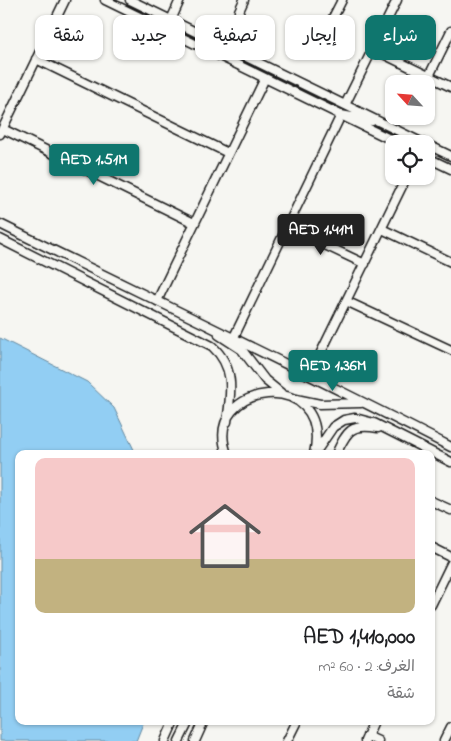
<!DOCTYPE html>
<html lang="ar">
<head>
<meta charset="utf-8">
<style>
	:root { --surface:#fff; --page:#f2f2f2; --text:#202124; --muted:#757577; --accent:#0f766e }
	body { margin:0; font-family:"Indie Flower","Playpen Sans Arabic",sans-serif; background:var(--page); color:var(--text); direction:rtl; height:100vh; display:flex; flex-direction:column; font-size:19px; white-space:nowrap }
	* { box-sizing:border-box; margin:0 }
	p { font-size:16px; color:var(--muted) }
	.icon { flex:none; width:28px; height:28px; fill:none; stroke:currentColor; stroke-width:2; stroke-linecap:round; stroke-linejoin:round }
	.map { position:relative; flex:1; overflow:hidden; direction:ltr }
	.drawer { position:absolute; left:15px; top:450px; width:420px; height:275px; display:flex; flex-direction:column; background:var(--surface); border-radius:10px; box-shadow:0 1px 4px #0004; direction:rtl }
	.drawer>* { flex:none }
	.banner { position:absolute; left:15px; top:15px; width:421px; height:45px; direction:rtl; display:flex; gap:10px }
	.needle { width:32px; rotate:296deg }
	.fabs { position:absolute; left:385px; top:75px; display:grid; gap:10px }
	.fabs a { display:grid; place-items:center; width:50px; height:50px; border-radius:10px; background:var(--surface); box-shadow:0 1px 4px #0004; font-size:25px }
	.price { position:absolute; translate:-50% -42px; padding:0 11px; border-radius:5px; background:var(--accent); color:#fff; font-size:16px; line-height:32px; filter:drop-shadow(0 1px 2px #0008) }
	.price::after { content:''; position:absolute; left:50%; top:30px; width:15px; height:11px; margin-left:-8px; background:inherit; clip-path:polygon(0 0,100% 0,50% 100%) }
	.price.current { background:#222; color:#fff }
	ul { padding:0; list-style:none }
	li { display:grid; align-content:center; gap:10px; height:265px; padding:0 20px }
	li span { display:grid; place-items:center; height:155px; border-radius:10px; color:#555 }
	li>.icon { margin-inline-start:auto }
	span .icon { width:90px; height:90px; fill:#fffc; stroke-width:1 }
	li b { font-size:21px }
	.chip { padding:0 18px; border-radius:10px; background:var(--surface); box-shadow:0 1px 4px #0004; font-size:18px; line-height:45px }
	.chip.current { background:var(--accent); color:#fff }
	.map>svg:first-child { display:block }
	.water { fill:#92cef3; stroke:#63879d }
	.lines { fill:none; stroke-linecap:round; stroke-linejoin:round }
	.minor-casing { stroke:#1c1c1c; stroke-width:11 }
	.minor { stroke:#f6f6f2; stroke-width:8 }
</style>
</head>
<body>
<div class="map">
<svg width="451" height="741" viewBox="0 0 451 741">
	<rect width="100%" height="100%" fill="#f6f6f2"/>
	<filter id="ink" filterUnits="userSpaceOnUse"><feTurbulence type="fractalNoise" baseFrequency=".02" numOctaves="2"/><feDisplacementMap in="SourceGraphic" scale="10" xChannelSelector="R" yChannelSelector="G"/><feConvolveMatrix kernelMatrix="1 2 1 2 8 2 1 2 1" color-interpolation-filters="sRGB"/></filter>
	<g filter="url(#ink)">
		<path class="water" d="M0,338L87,382L114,408L136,454H19V721H144L136,741H0Z"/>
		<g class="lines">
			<g class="minor-casing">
				<path id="minor" d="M105,0L400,144
					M130,0L425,144
					M239,11L244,0
					M167,19L171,20L180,0
					M323,37L342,0
					M373,49L451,87
					M36,59L228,153
					M429,76L451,31
					M345,105L397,0
					M3,129L194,223
					M0,134L65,0
					M426,144L451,156
					M426,157L451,169
					M0,224C150,298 302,370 451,447
					M287,227L365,264
					M382,229L451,262
					M0,239L212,346C236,368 231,393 227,422
					M157,301L265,78
					M346,301L451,350
					M219,335L242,350L265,380L281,393
					M234,337L341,115L372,121
					M310,375L407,176
					M296,399L320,404L361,403
					M316,452L333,427L344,420L355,418L374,423L451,462
					M227,454C200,382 333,366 314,454
					M336,454C347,431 351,423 378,428
					M431,501L451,510
					M431,547L451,557
					M431,605L451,564
					M367,736L378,741
					M165,741L174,721
					M179,741L189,721
					M195,741L204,721
					M287,741L297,721
					M365,741L374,721
					M444,741L451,727"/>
			</g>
			<use href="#minor" class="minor"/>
		</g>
	</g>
</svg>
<div class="fabs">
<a><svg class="needle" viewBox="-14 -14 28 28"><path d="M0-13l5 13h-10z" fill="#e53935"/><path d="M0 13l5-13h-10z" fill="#757577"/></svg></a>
<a><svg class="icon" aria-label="locate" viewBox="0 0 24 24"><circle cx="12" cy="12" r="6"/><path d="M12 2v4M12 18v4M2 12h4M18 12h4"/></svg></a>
</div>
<b class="price" style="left:94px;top:186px">AED 1.51M</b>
<b class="price current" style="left:321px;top:256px">AED 1.41M</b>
<b class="price" style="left:333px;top:392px">AED 1.36M</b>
<div class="banner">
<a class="chip current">شراء</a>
<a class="chip">إيجار</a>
<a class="chip">تصفية</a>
<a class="chip">جديد</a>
<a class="chip">شقة</a>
</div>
<section class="drawer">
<ul>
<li><span style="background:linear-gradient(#f6c9c9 65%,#c2b280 0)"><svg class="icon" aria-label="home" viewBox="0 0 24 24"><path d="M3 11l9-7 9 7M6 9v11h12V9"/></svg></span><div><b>AED 1,410,000</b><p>الغرف: 2 · 60 m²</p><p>شقة</p></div></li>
</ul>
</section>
</div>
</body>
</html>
